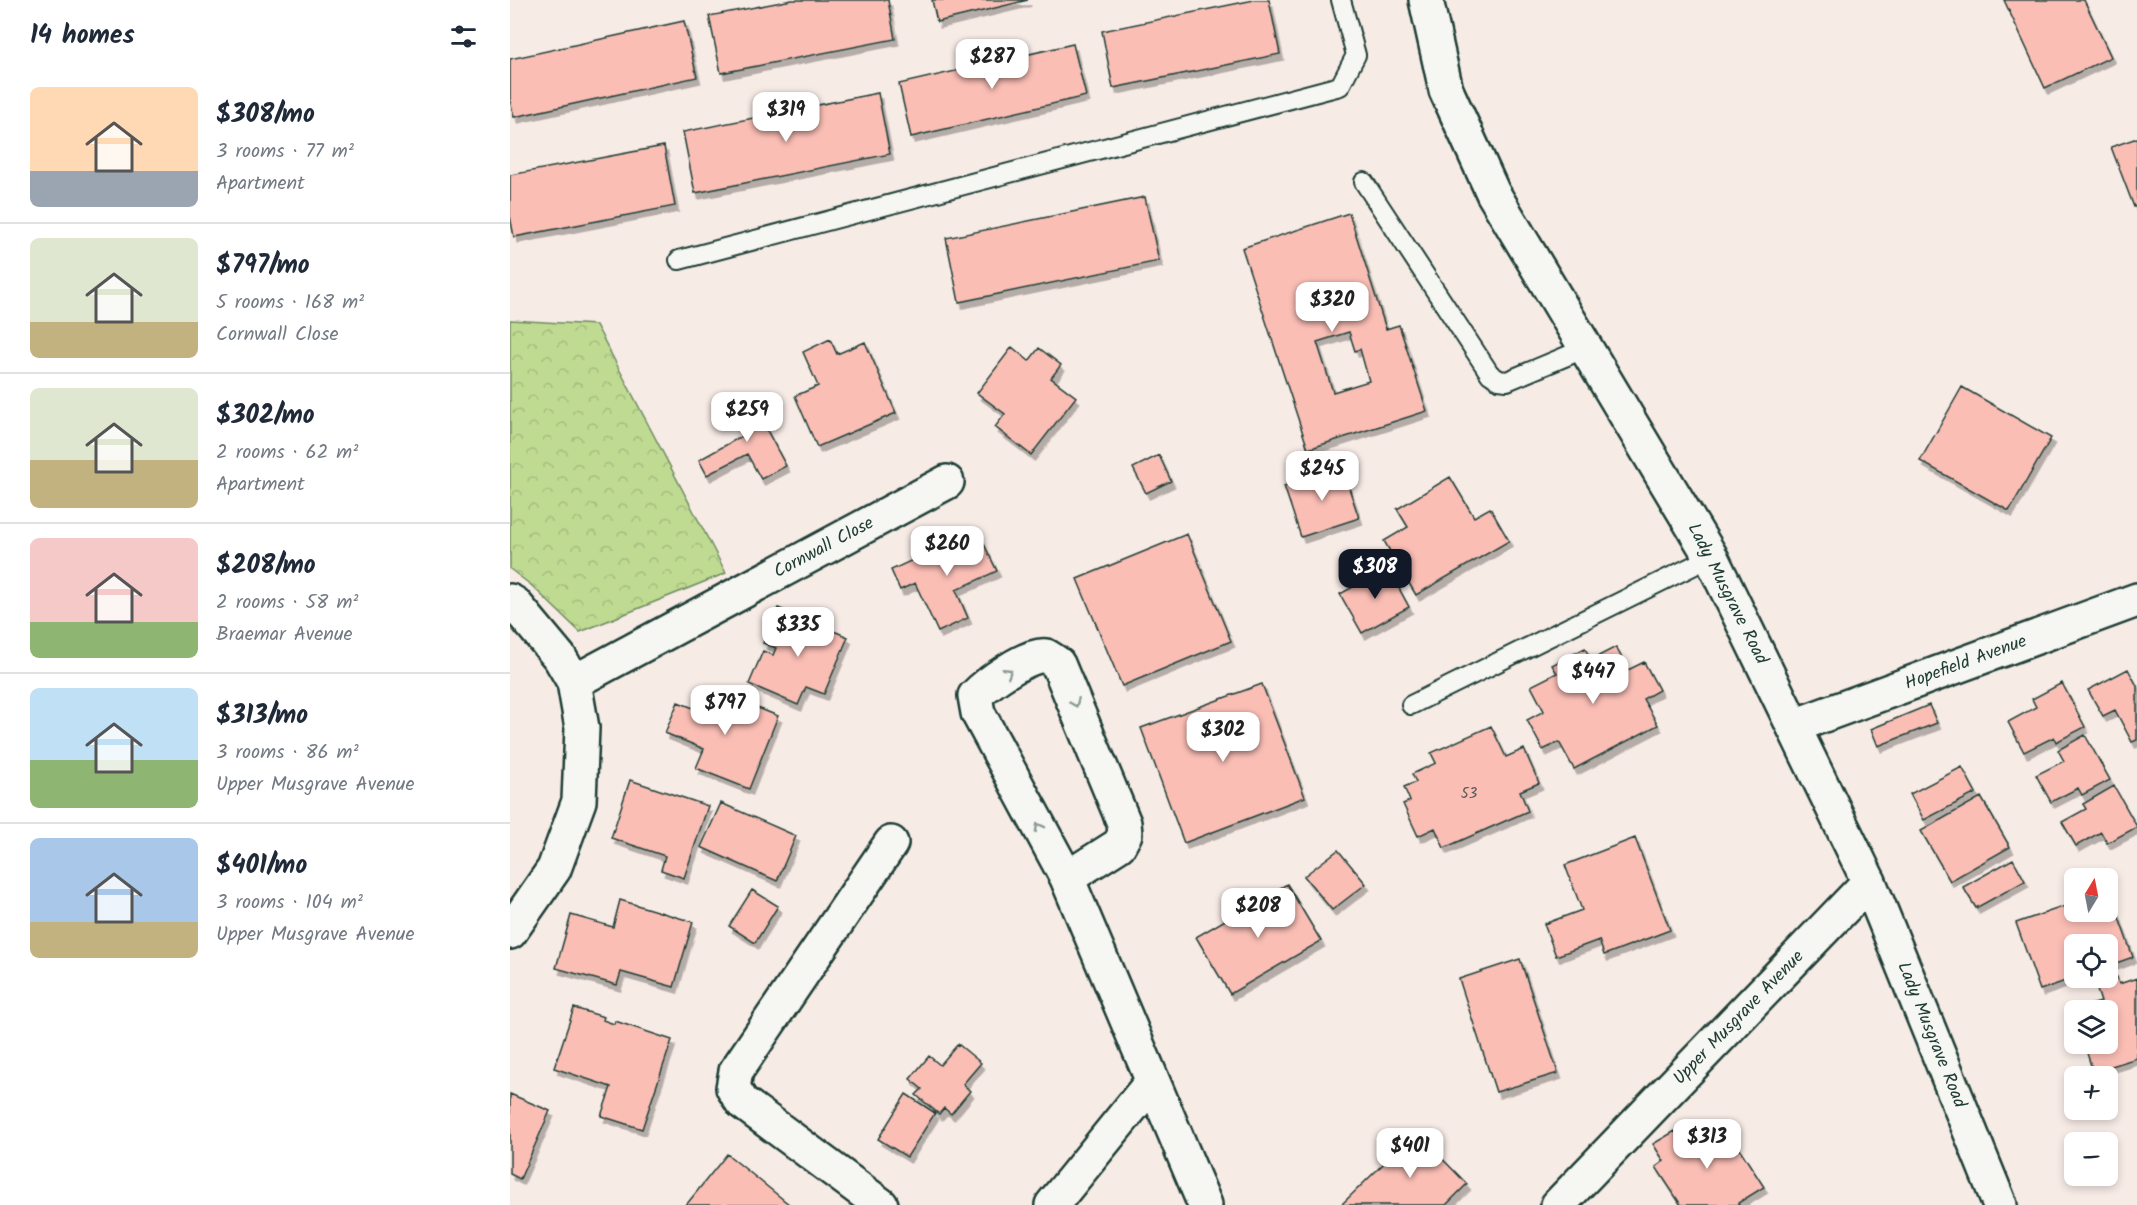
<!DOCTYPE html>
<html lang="en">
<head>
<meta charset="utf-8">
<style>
	:root { --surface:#fff; --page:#f2f2f3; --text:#1f2937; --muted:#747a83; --line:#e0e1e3; --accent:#111827 }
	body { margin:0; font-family:Kalam,sans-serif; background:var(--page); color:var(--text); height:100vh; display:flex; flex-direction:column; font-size:22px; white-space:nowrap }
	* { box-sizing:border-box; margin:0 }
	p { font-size:20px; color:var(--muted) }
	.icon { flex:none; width:33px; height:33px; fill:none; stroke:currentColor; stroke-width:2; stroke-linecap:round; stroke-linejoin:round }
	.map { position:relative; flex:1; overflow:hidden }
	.drawer { display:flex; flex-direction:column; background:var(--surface); width:510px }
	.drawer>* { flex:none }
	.needle { width:39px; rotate:10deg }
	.fabs { position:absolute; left:1554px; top:868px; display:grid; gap:12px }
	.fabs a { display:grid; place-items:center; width:54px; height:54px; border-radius:9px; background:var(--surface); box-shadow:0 3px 9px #0003; font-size:30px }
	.price { position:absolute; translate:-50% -51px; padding:0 14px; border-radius:12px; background:#fff; color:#222; font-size:20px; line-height:39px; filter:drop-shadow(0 2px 3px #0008) }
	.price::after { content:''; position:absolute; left:50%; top:36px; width:18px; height:14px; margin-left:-9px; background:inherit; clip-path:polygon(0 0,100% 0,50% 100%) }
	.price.active { background:var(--accent); color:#fff }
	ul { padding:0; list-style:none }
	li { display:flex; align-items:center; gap:18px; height:150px; padding:0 30px }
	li+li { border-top:2px solid var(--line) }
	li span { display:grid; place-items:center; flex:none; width:168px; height:120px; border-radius:9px; color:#555 }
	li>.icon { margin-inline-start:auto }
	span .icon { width:72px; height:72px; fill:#fffc; stroke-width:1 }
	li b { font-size:26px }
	h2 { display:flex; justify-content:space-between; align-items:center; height:72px; padding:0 30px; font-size:26px }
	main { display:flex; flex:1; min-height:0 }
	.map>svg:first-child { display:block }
	.forest { fill:url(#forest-crowns); stroke:#6f8c62; stroke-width:1.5 }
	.building { fill:#fabeb5; stroke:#1f3d34; stroke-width:1.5; fill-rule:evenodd; filter:url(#shadow) }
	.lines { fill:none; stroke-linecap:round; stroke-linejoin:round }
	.lane-casing { stroke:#1f3d34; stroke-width:22 }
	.street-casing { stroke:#1f3d34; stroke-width:38 }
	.secondary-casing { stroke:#1f3d34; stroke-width:38 }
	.lane { stroke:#f6f6f2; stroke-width:18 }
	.street { stroke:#f6f6f2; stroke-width:33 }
	.secondary { stroke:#f6f6f2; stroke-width:33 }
	.oneway { stroke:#8a9a93 }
	.labels { text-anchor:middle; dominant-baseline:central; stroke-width:5; stroke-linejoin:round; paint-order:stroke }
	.number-label { font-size:15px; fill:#565d54 }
	.street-label { font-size:18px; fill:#1f3d34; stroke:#f6f6f2 }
</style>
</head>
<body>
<main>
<section class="drawer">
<h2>14 homes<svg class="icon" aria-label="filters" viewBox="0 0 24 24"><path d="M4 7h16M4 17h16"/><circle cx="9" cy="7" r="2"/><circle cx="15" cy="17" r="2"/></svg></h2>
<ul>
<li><span style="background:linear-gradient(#ffd9b3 70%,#9aa5b1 0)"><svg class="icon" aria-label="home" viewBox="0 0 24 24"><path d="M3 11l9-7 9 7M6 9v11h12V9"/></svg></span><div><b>$308/mo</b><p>3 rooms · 77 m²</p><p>Apartment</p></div></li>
<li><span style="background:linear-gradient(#dfe7d0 70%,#c2b280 0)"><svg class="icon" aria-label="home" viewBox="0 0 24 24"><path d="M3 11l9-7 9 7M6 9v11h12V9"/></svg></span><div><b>$797/mo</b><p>5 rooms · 168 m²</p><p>Cornwall Close</p></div></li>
<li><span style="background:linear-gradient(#dfe7d0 60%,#c2b280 0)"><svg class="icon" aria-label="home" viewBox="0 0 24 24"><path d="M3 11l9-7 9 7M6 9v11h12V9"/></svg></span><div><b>$302/mo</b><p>2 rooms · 62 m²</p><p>Apartment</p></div></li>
<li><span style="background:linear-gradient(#f6c9c9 70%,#8fb573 0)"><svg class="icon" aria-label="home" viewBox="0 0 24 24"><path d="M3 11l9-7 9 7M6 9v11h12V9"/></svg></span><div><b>$208/mo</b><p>2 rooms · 58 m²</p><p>Braemar Avenue</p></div></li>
<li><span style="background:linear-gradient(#bfe0f5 60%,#8fb573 0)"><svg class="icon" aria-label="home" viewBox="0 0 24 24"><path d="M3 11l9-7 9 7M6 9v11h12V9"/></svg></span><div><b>$313/mo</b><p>3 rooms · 86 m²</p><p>Upper Musgrave Avenue</p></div></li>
<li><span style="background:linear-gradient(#a9c7e8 70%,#c2b280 0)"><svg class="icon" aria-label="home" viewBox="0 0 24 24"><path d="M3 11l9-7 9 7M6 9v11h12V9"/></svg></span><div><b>$401/mo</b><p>3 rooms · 104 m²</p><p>Upper Musgrave Avenue</p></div></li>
</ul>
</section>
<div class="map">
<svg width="1627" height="1205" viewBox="0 0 1627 1205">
	<defs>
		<pattern id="forest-crowns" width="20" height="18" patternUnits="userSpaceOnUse" patternTransform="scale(1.5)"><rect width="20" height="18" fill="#bfda91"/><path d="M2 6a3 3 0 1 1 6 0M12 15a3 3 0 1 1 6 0" fill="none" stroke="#a4bc7e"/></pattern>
		<filter id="shadow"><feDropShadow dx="3.5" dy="6" stdDeviation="0" flood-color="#0004"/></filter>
	</defs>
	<rect width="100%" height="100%" fill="#f7ebe6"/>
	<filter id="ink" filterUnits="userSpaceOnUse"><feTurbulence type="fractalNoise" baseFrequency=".0167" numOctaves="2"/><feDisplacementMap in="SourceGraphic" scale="12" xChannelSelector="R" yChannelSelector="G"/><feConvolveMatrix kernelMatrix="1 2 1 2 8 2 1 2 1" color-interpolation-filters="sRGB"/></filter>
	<g filter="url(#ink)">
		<path class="forest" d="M0,320L86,325L216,573L70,632L21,585L0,569Z"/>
		<path class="building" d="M282,0H378L385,39L211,73L199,16Z
			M422,0H518L427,22Z
			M744,0H759L770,54L603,88L592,31Z
			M1494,0H1574L1601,57L1535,88Z
			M174,21L187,77L4,117L0,100V59Z
			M563,44L576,96L401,137L389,84Z
			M368,93L380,154L185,193L173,132Z
			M1627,138V206L1624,207L1601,147Z
			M154,146L165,206L4,237L0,216V175Z
			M635,197L649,261L449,302L436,238Z
			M839,213L876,329L889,325L917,411L798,449L732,248ZM839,332L845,351L850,349L859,381L823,392L807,342Z
			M320,339L327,354L355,342L386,413L307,447L285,396L308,386L293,352Z
			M502,347L519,361L529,348L551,365L541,378L566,397L521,455L485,427L495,414L467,393Z
			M1452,387L1541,438L1499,511L1410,461Z
			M237,393L276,466L251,479L237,454L197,475L189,460L234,435L217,404Z
			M649,455L661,481L636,493L623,468Z
			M832,467L849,518L791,537L774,486Z
			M940,477L964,517L980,508L999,541L906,595L874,541L898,527L887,509Z
			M467,530L487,571L446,590L458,618L428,632L405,583L390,590L381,570Z
			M677,534L721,641L612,686L567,579Z
			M878,568L899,607L852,633L830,594Z
			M268,608L338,637L314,694L296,687L288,705L239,684L253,651L263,655L266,648L253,643Z
			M1106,647L1118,670L1134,662L1149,690L1133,699L1148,725L1064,769L1049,742L1033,750L1017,720L1034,711L1021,686L1047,673L1042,665L1075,648L1081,660Z
			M1618,669L1627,686V740L1622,742L1605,710L1593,716L1578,690Z
			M1552,683L1575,727L1546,742L1544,737L1514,752L1498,722L1526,707L1522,699Z
			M752,684L795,797L674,843L631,728Z
			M200,689L268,716L239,789L186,768L194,749L155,733L168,702L191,711Z
			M1419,705L1427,723L1368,746L1361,729Z
			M981,726L996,757L1014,749L1029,783L1010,791L1018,811L934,848L925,828L908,836L893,804L900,801L894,787L906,782L902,774L926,763L921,753Z
			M1575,735L1600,780L1572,795L1568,788L1541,802L1526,775L1554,761L1548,750Z
			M1452,767L1466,793L1414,820L1400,794Z
			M120,780L198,806L174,878L151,870L155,856L101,838Z
			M1604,786L1627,827L1597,843L1591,832L1566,846L1552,822L1576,809L1573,804Z
			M1471,797L1500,847L1440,881L1411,831Z
			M211,803L286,836L267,881L191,847Z
			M1125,838L1160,930L1094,955L1089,940L1046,956L1034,924L1072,910L1055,865Z
			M828,850L856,884L822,910L794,876Z
			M1503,859L1515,881L1466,908L1453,887Z
			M777,884L811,941L720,994L686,937Z
			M242,890L268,906L245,943L219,926Z
			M1599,890L1623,957L1598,966V945H1564V978L1530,990L1506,923L1564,903V912H1598V891Z
			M110,900L183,922L164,987L111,972L107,985L46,968L61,915L103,927Z
			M1010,959L1048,1073L986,1092L949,979Z
			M1607,977L1609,984L1627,978V1058L1583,1072L1576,1050L1590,1044H1598V1011H1579L1577,1006L1591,1002L1585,984Z
			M64,1008L94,1017L93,1020L104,1024L105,1021L162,1040L132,1129L91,1116L101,1087L44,1068Z
			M448,1044L471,1063L453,1084L460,1091L441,1114L434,1108L429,1114L406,1095L412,1089L400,1079L419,1056L430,1065Z
			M0,1094L40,1111L10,1179L0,1174Z
			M396,1094L425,1113L397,1157L368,1139Z
			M1213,1123L1254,1187L1228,1203L1229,1205H1171L1146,1167L1154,1161L1143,1144L1165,1131L1175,1147Z
			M906,1132L957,1184L936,1205H831Z
			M217,1154L280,1205H176Z"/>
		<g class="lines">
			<g class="lane-casing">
				<path id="lane" d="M854,182L980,374L989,380L997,381L1076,348
					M169,260L830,86L846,55L831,0
					M901,705L1201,557"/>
			</g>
			<g class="street-casing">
				<path id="street" d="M0,601L5,604L50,658L64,682L72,728L69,801L44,869L0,932
					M64,682L437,482
					M1284,726L1627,600
					M557,878L609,845L615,834L614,823L548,664C545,662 540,658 536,656C520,652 476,684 465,696L468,713L557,878L695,1205
					M371,1205L232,1102L223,1088L226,1071L381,843
					M542,1205L642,1082
					M1048,1205L1359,882"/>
			</g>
			<g class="secondary-casing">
				<path id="secondary" d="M916,0L936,90L983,193L1201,557L1359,882L1490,1205"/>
			</g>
			<use href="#lane" class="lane"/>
			<use href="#street" class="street"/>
			<use href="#secondary" class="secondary"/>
		</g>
		<defs><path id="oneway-chevron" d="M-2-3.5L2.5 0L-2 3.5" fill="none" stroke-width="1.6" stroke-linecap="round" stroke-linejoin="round" transform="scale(1.5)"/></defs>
		<g class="oneway">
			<use href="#oneway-chevron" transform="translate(498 672) rotate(-32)"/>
			<use href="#oneway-chevron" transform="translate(565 703) rotate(67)"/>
			<use href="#oneway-chevron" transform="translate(529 827) rotate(-118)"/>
		</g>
	</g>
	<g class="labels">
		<g class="number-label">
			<text x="959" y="794">53</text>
		</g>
		<g class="street-label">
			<text transform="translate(314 548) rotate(-28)">Cornwall Close</text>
			<text transform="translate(1217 594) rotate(63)">Lady Musgrave Road</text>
			<text transform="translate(1456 663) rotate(-20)">Hopefield Avenue</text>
			<text transform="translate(1229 1018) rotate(-46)">Upper Musgrave Avenue</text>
			<text transform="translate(1421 1035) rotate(68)">Lady Musgrave Road</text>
		</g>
	</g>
</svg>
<div class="fabs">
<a><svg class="needle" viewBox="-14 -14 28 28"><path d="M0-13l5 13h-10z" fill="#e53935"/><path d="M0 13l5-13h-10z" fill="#747a83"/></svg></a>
<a><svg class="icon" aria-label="locate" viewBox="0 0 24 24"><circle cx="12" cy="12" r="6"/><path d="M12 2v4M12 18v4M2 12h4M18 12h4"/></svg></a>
<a><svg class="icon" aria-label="layers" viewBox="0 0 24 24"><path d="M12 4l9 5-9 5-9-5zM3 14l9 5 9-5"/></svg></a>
<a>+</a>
<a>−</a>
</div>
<b class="price" style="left:482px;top:90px">$287</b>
<b class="price" style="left:276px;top:143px">$319</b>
<b class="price" style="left:822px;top:333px">$320</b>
<b class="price" style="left:237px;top:443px">$259</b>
<b class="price" style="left:812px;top:502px">$245</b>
<b class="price" style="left:437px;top:577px">$260</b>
<b class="price active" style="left:865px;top:600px">$308</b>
<b class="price" style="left:288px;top:658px">$335</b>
<b class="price" style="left:1083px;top:705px">$447</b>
<b class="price" style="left:215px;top:736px">$797</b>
<b class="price" style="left:713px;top:763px">$302</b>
<b class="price" style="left:748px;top:939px">$208</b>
<b class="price" style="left:1197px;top:1170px">$313</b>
<b class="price" style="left:900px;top:1179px">$401</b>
</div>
</main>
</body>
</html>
